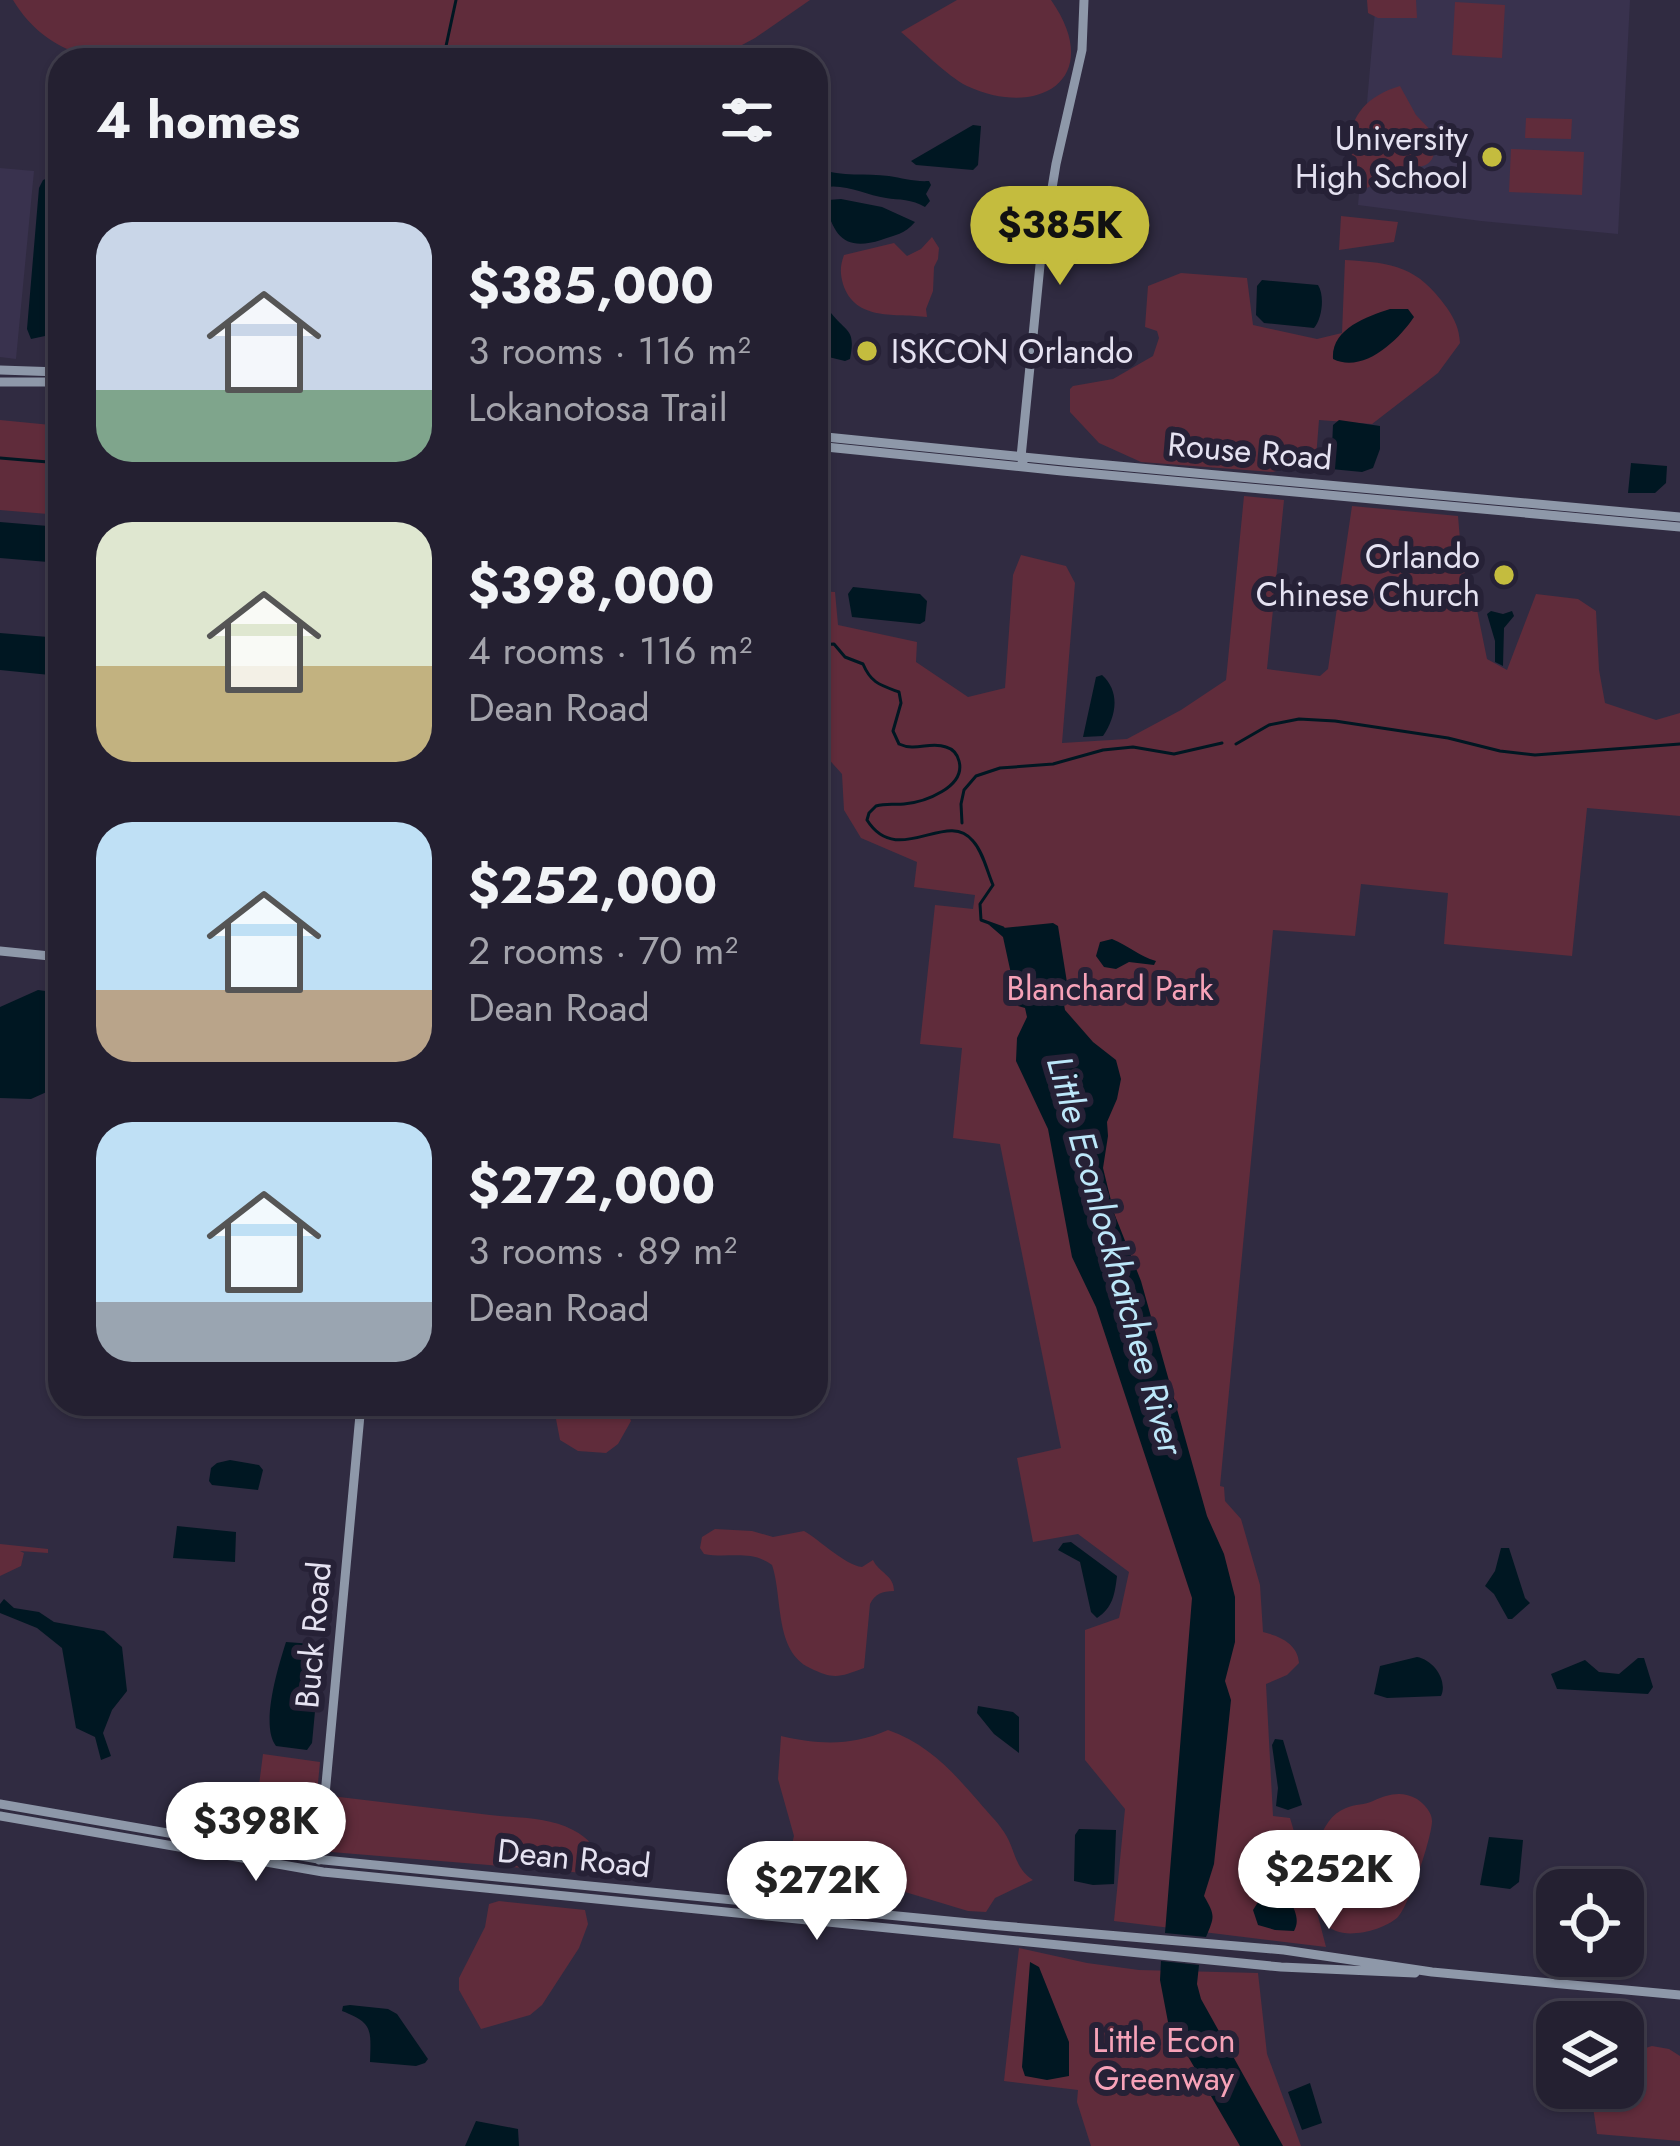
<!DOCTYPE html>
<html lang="en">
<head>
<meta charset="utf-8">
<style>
	:root { --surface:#242031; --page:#2c2839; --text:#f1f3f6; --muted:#a3a3ab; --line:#413e4d; --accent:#c4bc3e }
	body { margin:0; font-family:Jost,sans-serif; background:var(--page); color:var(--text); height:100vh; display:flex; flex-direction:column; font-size:45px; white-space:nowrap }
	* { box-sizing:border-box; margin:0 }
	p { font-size:39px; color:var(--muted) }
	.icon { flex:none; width:66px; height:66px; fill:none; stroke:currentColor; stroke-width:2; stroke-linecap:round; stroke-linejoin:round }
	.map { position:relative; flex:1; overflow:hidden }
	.drawer { position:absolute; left:48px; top:48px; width:780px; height:1368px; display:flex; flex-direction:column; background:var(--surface); border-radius:36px; box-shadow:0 3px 9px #0004,0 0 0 3px var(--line) }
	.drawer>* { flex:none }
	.controls { position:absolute; left:1536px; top:1869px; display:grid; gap:24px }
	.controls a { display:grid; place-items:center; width:108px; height:108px; border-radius:24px; background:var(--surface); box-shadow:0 3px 9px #0004,0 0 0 3px var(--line); font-size:60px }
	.price { position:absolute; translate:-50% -102px; padding:0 27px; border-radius:42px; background:#fff; color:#222; font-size:39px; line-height:78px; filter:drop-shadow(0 3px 6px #0008) }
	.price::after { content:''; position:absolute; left:50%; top:72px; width:36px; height:27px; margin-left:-18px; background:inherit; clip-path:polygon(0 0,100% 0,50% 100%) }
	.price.current { background:var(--accent); color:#111 }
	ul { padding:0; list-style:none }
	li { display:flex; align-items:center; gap:36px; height:300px; padding:0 48px }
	li span { display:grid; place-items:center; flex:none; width:336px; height:240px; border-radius:36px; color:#555 }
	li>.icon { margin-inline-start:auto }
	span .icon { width:144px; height:144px; fill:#fffc; stroke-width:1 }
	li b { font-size:51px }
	h2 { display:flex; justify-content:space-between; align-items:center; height:144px; padding:0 48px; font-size:51px }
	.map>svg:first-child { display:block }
	.built { fill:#39324e }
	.green { fill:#602c3b }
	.water { fill:#001722 }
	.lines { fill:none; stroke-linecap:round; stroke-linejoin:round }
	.stream { stroke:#001722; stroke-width:3 }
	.secondary { stroke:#8e98a9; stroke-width:9 }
	.poi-dot { fill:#c4bc3e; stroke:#262136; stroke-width:4.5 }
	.labels { text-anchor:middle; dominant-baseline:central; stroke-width:12; stroke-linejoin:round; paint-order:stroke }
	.poi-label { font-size:33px; fill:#e5e2f1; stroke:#262136; text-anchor:end }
	.street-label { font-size:33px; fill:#e5e2f1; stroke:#262136 }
	.park-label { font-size:33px; fill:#f7a2b8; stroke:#262136 }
	.water-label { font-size:36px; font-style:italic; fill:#bce7f9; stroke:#262136 }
</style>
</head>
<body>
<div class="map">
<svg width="1680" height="2146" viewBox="0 0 1680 2146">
	<rect width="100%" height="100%" fill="#302b41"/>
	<path class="built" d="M1376,0H1630L1618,234L1481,221L1358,205Z
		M0,168L34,171L16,359L0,357Z"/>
	<path class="green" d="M13,0H810L755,38L714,60H123C114,58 104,59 94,57C59,51 31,30 13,0Z
		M957,0H1051C1105,77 1041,120 967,86C947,76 919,47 901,32Z
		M1367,0H1416L1417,18H1378L1368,13Z
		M1455,2L1505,5L1502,58L1452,55Z
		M1400,86L1416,115L1436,136C1436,173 1422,164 1395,172C1386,175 1376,183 1367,188C1337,144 1348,101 1400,86Z
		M1526,118L1572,119L1571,139L1525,138Z
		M1511,149L1584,152L1582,195L1509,192Z
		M1341,216L1398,222L1394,242L1339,250Z
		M932,237L939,248L938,259L934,267L933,291L926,309L927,317C897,313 855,322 843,284C840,273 840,266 844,255L894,243L907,256L921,249Z
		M1345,260C1394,263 1417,266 1447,308C1455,320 1459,328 1460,343L1438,373L1372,424L1319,420L1316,458L1273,472L1141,462L1099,443L1070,412V389L1073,386L1113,379L1153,356L1159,338L1157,331L1145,327L1148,286L1181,273L1247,278L1253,325L1317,339L1342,333Z
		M0,420L51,425L60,430V515L0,510Z
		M1244,496L1284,500L1267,669L1320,676L1328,669L1352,506L1458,516L1462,564L1477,610L1487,659L1507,670L1536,594L1578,599L1596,611L1599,670L1605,703L1656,720L1680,713V816L1587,808L1572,956L1444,944L1448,893L1361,884L1355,936L1273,930L1220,1486L1224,1487L1225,1501L1241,1519L1260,1585L1263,1632C1280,1636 1298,1644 1299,1663L1287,1675L1266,1684L1273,1816L1290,1818L1311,1889C1313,1863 1317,1819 1346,1808C1355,1804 1365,1805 1373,1801C1387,1795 1401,1790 1417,1799C1424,1804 1432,1812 1432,1821C1432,1837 1409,1906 1398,1917C1385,1929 1353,1938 1336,1931C1327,1928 1322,1919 1317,1912L1326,1947L1114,1921L1125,1809L1085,1760V1630L1119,1618L1129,1572L1078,1534L1033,1542L1017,1458L1061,1448L1000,1144L953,1138L962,1048L920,1044L935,905L973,909L975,895L914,887L917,862L861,838L844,810L842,774L816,745V591L835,592L838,625L917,642L916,662L968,697L1005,688L1013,575L1021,555L1066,566L1075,583L1062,743L1127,739L1181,710L1226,680Z
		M561,1404H625L631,1421L618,1444L606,1453L578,1451L560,1440L556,1419Z
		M715,1529L752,1531L773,1537L804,1531C821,1541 845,1565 862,1567L873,1560C879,1573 894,1575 894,1591C882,1591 875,1594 870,1604L864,1668C840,1677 834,1680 810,1668C774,1651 783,1597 772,1565C751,1549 727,1559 704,1554L700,1548L702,1537Z
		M0,1544L48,1549V1553L20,1551L24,1553L21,1566L0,1576Z
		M888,1730C928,1744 952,1771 979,1802C987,1812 997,1821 1004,1832C1016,1850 1014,1868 1033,1880L995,1898L986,1912L968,1911L852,1876L791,1848L794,1836L778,1779L781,1736C820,1745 852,1746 888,1730Z
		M263,1754L320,1762L312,1846L307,1850L252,1840Z
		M331,1796C384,1802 437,1809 490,1815C517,1818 549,1817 573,1830C592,1840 602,1853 596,1874L331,1852L328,1850Z
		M499,1901L585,1910L588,1924L579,1948L542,2005L530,2015L481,2029L459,1990V1978L485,1927L489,1904Z
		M1019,1948L1087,1963L1139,1970L1258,1973L1267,2054L1301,2146H1091L1077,2102L1078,2090L1004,2081Z
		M1652,2046L1669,2049L1680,2056V2141L1597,2134L1593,2107L1596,2088H1623V2055Z"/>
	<path class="water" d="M973,125L981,126L978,165L973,170L916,165L911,161Z
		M819,169C842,177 866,173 889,176C902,178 915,182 929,181L931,185L926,194L930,201L925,207C912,199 899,200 886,198C863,195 840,180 816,190V170Z
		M58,174L60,178L47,331L45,336L31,339L27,329L39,188L43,180Z
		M841,199L882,207L915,222C905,234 895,235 881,240C846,251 834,237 826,205L828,200Z
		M1262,280L1318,285C1325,296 1322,319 1314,328L1264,323L1256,315L1257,286Z
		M820,294C822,297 829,310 831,313C847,333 856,329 850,359L845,361L816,354V304Z
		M1390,309H1408L1414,317C1398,341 1363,374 1333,359C1331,329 1366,317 1390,309Z
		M1339,420L1380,426V449L1373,468L1362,472L1331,469L1333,425Z
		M1631,463L1667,466L1666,483L1655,493H1628Z
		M0,522L60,527V563L0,558Z
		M853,587L920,594L927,601L925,621L920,624L852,617L848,594Z
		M1491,611L1503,614L1512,611L1514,616L1504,628L1503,666L1495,662V641L1487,614Z
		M0,633L60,638V676L0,670Z
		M1102,675C1121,692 1116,717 1103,736L1083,737L1096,677Z
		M1053,923L1058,926L1069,995L1063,999L1065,1010L1093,1042L1116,1060L1121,1079L1117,1099L1107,1122L1108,1136L1103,1168L1114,1213L1141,1281L1207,1516L1224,1554L1235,1597V1642L1225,1681L1231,1700L1214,1864L1204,1896C1215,1915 1215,1916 1206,1937L1165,1933L1192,1598L1096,1307L1072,1257L1048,1129L1016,1061L1017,1038L1027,1017L1025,1008L1018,1006L1003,937L988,924L1003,928Z
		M1112,939C1129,946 1139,956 1156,961L1154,965L1129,962L1116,969L1104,967L1096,956L1100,942Z
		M38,990L60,993V1086L31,1099L0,1098V1007Z
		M230,1460L259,1465L263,1470L258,1490L212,1485L209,1481L211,1468L217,1463Z
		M177,1526L236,1532L235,1562L173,1558Z
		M1071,1542L1117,1576C1115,1593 1113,1608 1097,1618L1091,1612L1080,1562L1058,1550L1063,1543Z
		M1501,1548H1509L1525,1598L1530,1603L1512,1619H1508L1494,1594L1485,1586L1495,1571Z
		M4,1599L14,1608L39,1612L54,1622L104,1631L122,1647L127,1691L112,1710L103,1733L111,1756L101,1760L95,1737L76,1728L62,1648L37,1628L0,1613V1604Z
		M286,1642L313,1644L321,1648L312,1743L307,1750L276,1746C260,1726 278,1667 286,1642Z
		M1417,1657C1434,1660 1448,1681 1441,1696L1387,1698L1374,1694L1380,1666Z
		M1638,1658H1644L1653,1687L1648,1694L1557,1689L1551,1674L1585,1660L1599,1672L1619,1674Z
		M978,1706L1013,1712L1019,1717V1753L994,1734L977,1713Z
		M1275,1739L1283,1740L1302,1805L1288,1810L1276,1806L1278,1788L1272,1745Z
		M1079,1829L1116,1830L1114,1884L1093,1885L1074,1881L1075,1835Z
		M1489,1837L1523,1840L1519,1882L1510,1889L1480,1885Z
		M1268,1895H1277L1290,1900C1295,1911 1300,1920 1294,1931L1275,1930L1258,1925L1253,1910L1260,1899Z
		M1161,1961L1199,1965L1197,1984L1201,1999L1283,2146H1240L1168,2022L1160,1980Z
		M1030,1962L1039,1967L1069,2042V2076L1047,2080L1025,2076L1022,2067Z
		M350,2005L388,2009L397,2014L428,2059L425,2063L416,2066L370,2062C371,2029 373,2023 342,2011L343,2006Z
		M1310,2083L1322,2123L1302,2130L1288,2092Z
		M476,2121L518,2129L519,2146H465Z"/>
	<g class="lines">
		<path class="stream" d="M443,60L456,0
			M0,458L60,463
			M816,645L834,644L845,657L863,664C871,683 880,685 899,692L901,703L893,731L899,744C916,752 930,741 946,747C953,749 957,753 959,761C966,787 925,802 904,804C894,805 886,803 876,806L869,813L867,820C898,869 947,808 973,841C983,852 987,871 993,885L980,904L981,920L1003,928
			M1236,744L1269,725L1299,719L1335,721L1448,738L1500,751L1535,755L1680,744
			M962,823L961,804L964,790L976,776L1000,768L1053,764L1103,750L1133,747L1174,754L1222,743"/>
		<path class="secondary" d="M0,370L60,372
			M0,382H60
			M816,436L1074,462L1680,517
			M816,446L1062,471L1680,527
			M1023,463L1021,457L1041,255L1056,164L1082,50L1084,0
			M0,951L60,957
			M0,1804L324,1860L990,1925L1284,1950L1432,1972L1680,1995
			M0,1816L323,1872L1281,1967L1415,1973
			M319,1860L361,1404"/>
	</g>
	<g class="poi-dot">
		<circle cx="1492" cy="157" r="12"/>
		<circle cx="867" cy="351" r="12"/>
		<circle cx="1504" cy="575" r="12"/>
	</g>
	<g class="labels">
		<g class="poi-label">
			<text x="1468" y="138">University<tspan x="1468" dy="38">High School</tspan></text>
			<text x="891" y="351" text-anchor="start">ISKCON Orlando</text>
			<text x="1480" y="556">Orlando<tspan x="1480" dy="38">Chinese Church</tspan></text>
		</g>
		<g class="street-label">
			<text transform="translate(1250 451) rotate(5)">Rouse Road</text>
			<text transform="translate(313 1635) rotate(-85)">Buck Road</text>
			<text transform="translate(574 1858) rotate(6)">Dean Road</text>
		</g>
		<g class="park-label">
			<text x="1110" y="988">Blanchard Park</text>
			<text x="1164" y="2040">Little Econ<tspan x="1164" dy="38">Greenway</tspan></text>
		</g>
		<g class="water-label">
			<text transform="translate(1116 1255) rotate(74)">Little Econlockhatchee River</text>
		</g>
	</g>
</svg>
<div class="controls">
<a><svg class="icon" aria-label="locate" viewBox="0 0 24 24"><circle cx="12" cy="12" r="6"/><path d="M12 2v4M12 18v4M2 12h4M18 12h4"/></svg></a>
<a><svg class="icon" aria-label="layers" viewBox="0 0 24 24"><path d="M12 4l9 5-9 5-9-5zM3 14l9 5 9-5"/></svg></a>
</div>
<b class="price current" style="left:1060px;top:288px">$385K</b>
<b class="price" style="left:256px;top:1884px">$398K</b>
<b class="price" style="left:1329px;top:1932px">$252K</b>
<b class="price" style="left:817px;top:1943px">$272K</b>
<section class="drawer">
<h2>4 homes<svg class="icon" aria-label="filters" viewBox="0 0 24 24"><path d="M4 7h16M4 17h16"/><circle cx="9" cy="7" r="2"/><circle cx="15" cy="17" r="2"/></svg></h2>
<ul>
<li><span style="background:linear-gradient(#c9d6e8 70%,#7fa58c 0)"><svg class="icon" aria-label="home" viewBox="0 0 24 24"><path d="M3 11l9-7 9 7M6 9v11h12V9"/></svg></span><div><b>$385,000</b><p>3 rooms · 116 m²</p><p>Lokanotosa Trail</p></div></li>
<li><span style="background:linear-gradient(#dfe7d0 60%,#c2b280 0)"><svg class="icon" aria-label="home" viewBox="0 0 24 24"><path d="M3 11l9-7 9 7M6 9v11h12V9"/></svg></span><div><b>$398,000</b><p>4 rooms · 116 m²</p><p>Dean Road</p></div></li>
<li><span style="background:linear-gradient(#bfe0f5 70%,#b9a48a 0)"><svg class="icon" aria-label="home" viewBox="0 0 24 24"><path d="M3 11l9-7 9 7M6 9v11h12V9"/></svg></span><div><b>$252,000</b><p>2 rooms · 70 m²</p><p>Dean Road</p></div></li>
<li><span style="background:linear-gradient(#bfe0f5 75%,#9aa5b1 0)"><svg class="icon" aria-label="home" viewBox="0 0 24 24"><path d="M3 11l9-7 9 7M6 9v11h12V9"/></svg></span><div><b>$272,000</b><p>3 rooms · 89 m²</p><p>Dean Road</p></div></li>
</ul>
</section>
</div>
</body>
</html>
